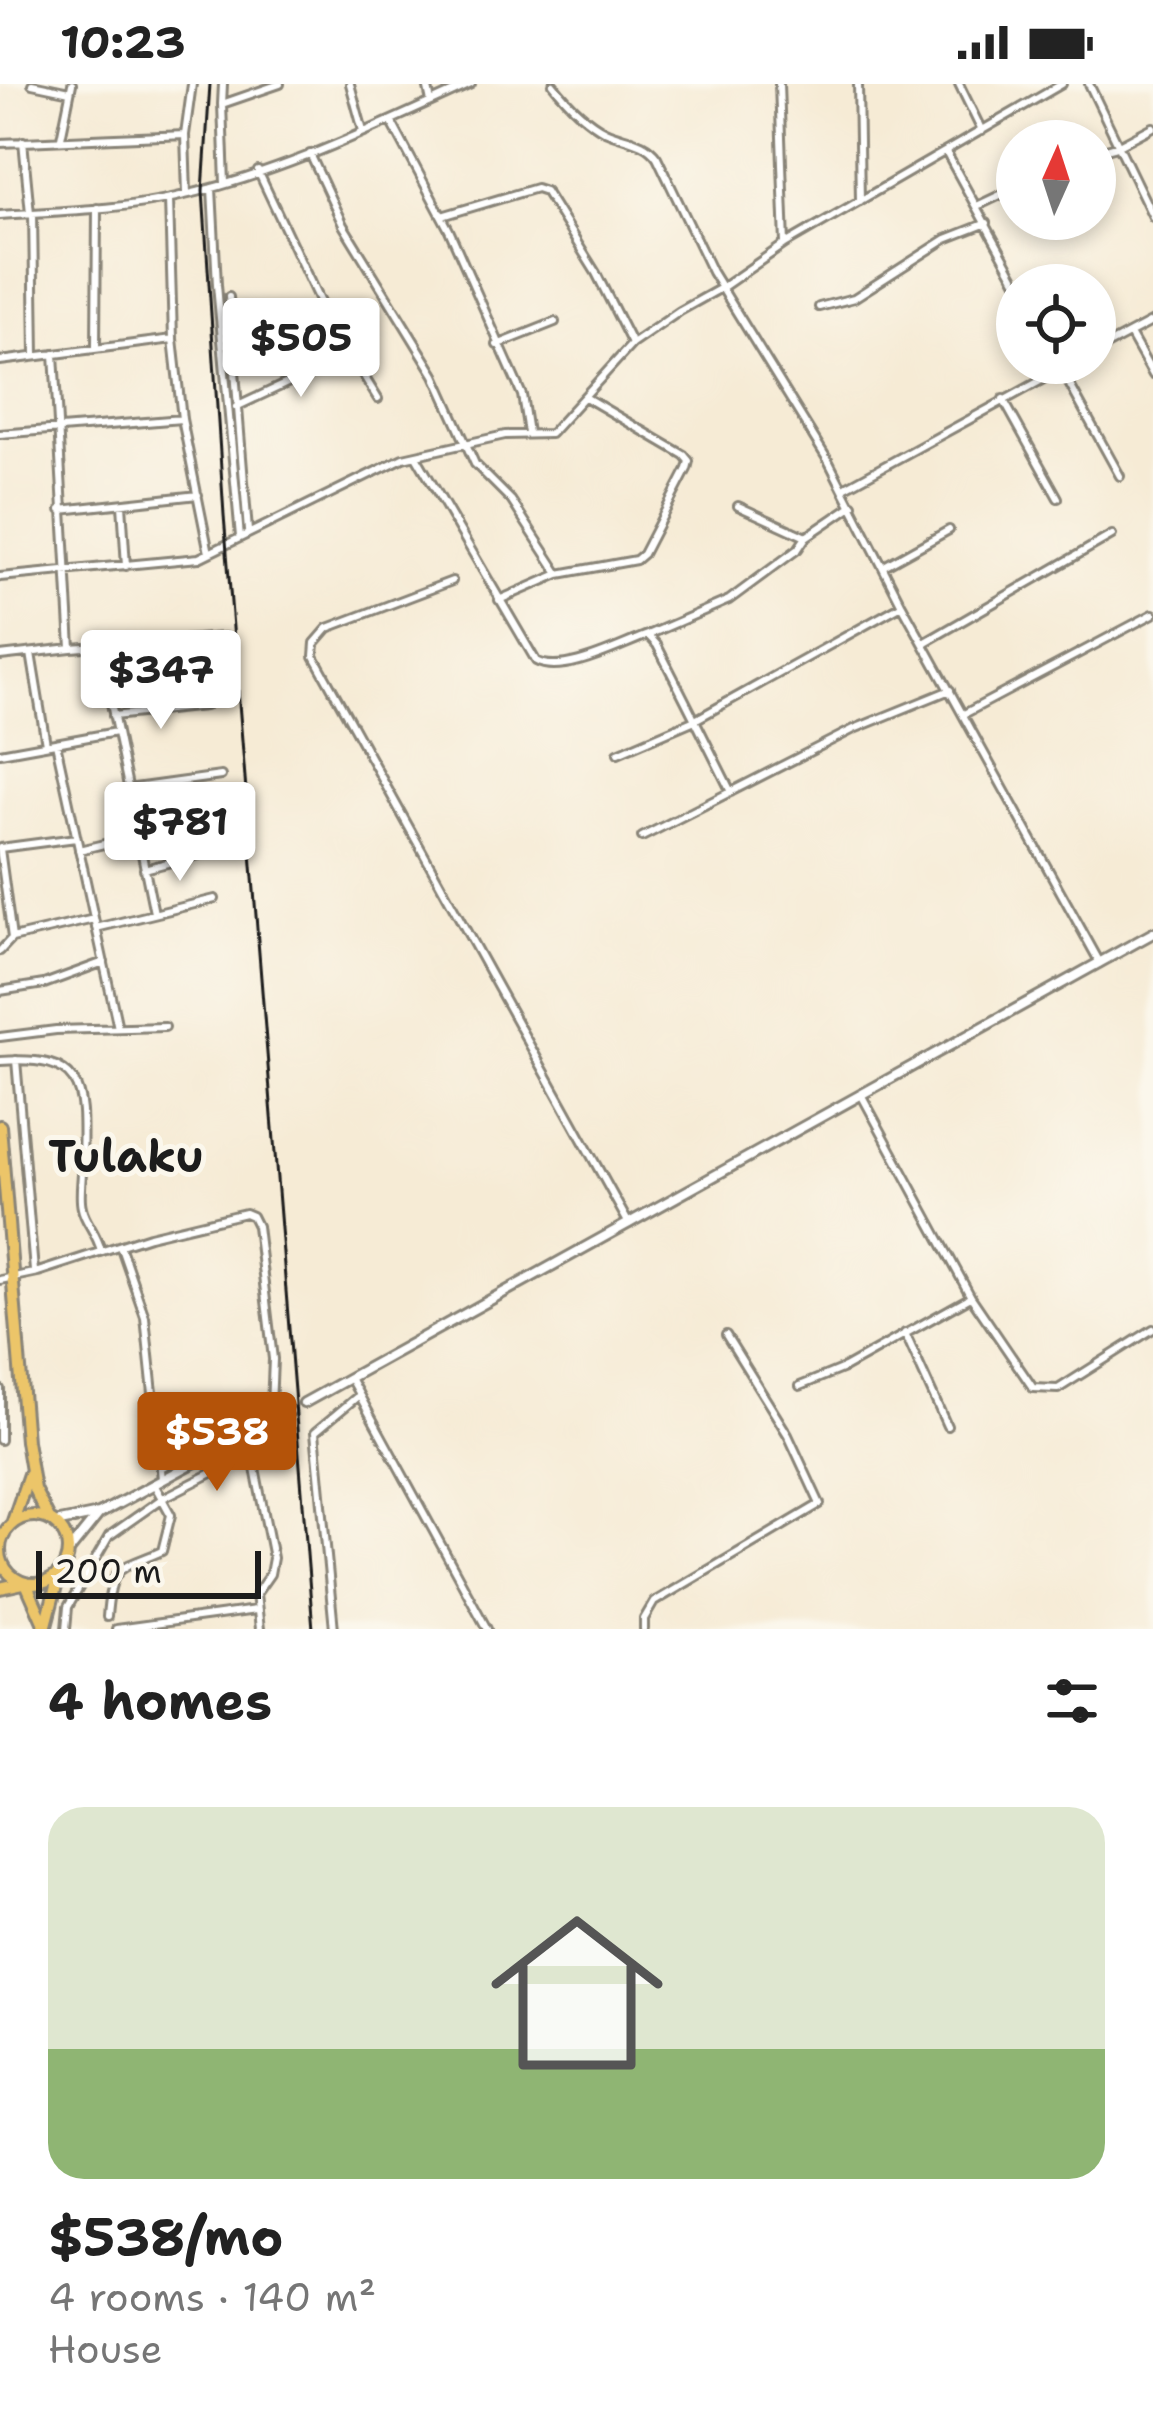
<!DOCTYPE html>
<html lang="en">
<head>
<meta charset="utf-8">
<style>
	:root { --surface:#fff; --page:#f6f6f6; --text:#222; --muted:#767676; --accent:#b45309 }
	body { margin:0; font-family:"Shantell Sans",sans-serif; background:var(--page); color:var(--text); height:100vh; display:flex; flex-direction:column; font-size:45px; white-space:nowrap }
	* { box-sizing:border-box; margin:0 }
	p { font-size:39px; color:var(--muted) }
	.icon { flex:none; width:66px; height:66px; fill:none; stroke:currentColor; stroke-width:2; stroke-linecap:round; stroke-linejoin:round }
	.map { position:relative; height:1545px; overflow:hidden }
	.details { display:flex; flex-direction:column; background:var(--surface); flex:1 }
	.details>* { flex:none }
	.needle { width:78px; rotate:3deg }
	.tools { position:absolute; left:996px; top:36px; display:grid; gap:24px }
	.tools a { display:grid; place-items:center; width:120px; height:120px; border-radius:50%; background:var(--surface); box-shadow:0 6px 18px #0003; font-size:60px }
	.scale { position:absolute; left:36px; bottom:30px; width:225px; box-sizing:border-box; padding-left:12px; border:6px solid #1c1c1c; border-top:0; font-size:33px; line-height:42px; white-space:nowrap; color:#1c1c1c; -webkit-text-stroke:9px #fbf7ec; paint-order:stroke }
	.price { position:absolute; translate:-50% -102px; padding:0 27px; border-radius:12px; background:#fff; color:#222; font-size:39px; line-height:78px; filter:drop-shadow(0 3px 6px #0008) }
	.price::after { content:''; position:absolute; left:50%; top:72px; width:36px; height:27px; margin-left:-18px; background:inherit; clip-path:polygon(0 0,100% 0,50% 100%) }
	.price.on { background:var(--accent); color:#fff }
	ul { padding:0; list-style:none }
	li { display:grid; align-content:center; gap:24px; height:636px; padding:0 48px }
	li span { display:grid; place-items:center; height:372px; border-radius:36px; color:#555 }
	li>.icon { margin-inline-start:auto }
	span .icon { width:216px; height:216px; fill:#fffc; stroke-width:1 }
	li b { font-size:51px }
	h2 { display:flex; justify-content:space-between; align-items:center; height:144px; padding:0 48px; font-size:51px }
	.status { display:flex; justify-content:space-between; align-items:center; height:84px; padding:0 60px; background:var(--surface); direction:ltr }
	.status svg { height:33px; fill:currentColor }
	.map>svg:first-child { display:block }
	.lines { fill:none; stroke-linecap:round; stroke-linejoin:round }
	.minor-casing { stroke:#898478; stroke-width:12 }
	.tertiary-casing { stroke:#898478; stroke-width:14 }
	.primary-casing { stroke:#898478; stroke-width:16 }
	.trunk-casing { stroke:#898478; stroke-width:16 }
	.minor { stroke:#fff; stroke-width:6 }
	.tertiary { stroke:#fff; stroke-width:8 }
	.primary { stroke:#ecc569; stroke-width:10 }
	.trunk { stroke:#ecc569; stroke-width:10 }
	.rail { stroke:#1c1c1c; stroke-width:3 }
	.labels { text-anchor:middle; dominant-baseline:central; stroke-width:10; stroke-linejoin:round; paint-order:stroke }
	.district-label { font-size:45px; font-weight:bold; fill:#1c1c1c; stroke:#fbf7ec }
</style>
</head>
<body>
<div class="status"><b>10:23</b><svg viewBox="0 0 49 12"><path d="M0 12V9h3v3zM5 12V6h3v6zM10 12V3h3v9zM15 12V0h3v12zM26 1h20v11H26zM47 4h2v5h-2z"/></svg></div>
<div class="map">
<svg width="1153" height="1545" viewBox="0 0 1153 1545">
	<rect width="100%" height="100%" fill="#fbf7ec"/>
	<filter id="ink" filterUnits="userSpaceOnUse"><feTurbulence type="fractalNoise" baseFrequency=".00833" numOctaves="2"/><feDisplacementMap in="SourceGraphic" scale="24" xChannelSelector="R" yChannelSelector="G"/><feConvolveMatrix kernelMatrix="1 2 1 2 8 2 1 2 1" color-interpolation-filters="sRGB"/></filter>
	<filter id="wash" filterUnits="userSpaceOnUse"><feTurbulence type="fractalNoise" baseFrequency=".004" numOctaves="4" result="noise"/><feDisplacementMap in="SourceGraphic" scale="48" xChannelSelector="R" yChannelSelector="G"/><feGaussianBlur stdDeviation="2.7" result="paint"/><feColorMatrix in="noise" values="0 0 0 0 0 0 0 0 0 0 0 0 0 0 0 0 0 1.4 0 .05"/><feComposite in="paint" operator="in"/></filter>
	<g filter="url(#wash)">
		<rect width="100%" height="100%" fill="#f6ebd5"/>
	</g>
	<g filter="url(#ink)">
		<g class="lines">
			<g class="minor-casing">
				<path id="minor" d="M32,0L70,8
					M350,0L363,47
					M427,0L431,18
					M553,0C567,18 584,36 605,47C624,56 644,55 657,73L712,188L829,378L902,521L1100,879
					M779,0L785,160
					M858,0L860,117
					M959,0L982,47
					M1089,0L1153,133
					M222,20L223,0
					M391,37L449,146L522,311L528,349
					M61,54L72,0
					M23,57L30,129
					M0,59L185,51
					M946,68L1019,201
					M1095,68L1117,62L1153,43
					M310,70L343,141L435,291L475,380L511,416L559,490
					M258,87L324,227L378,315
					M225,100L222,20L280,0
					M212,104L217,201L240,453
					M187,110L185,51L192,0
					M977,122L1017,103
					M33,129L35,272
					M0,131C58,127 119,126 176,113C278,91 376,43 471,0
					M442,132L536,104L545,107L596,189L632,260
					M229,213L248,447
					M819,223L854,214L946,155L987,139
					M1130,250L1153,291
					M173,255L182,335L209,469
					M497,261L555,238
					M96,264L97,124
					M1095,268L1153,237
					M0,277L173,255L169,115
					M1061,285L1120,392
					M1003,315L1058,414
					M236,323L347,271
					M0,350L182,335
					M416,372L536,577C562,592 620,561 648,551
					M844,404L1073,279
					M122,420L126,482
					M738,422L806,453
					M61,426L198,411
					M884,482L949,446
					M0,493L199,474L403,374L505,351L550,350L632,260L680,227L723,203L785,160L1062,0
					M452,497L328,544L315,559L314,572L629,1140
					M499,516L559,490L636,476L643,470L687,385L689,377L684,371L585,313
					M924,559L1112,451
					M99,561L154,829
					M71,564L225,553
					M31,569L46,660
					M0,572L71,564L54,270
					M964,630L1153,530
					M113,632L205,622
					M56,659L118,944
					M0,669L116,648
					M618,669L695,636L657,561L648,551L729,516L798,465L806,453L853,421
					M127,705L221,692
					M731,708L695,636L902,521
					M642,753L854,645L950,606
					M0,764L76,754
					M0,765L12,854
					M79,766L137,752
					M144,785L210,768
					M96,844L215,815
					M0,867L12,854L94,835
					M0,907L44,900L104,878
					M0,953L56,946L165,943
					M16,976L34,1187
					M0,977C91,970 83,1008 82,1086C82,1097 79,1113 82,1124C84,1137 97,1149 101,1167
					M862,1012L971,1213L1033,1304L1058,1305L1153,1245
					M121,1164L145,1233L162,1395
					M0,1196L38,1188L149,1152L245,1129L252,1132L257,1142L273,1275L271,1323L161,1384
					M905,1249L947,1342
					M350,1294L487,1545
					M800,1302L844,1284L971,1213
					M0,1305V1356
					M248,1349L273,1474L270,1490L256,1510L260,1545
					M107,1533C111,1478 120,1486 162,1467L171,1431L154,1400
					M66,1545L68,1523L109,1452L163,1414L253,1368
					M116,1545L256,1526
					M334,1545L315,1348L358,1312
					M644,1545V1535L654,1518L820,1420L788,1351L726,1251"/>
			</g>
			<g class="tertiary-casing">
				<path id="tertiary" d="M304,1319L1153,849
					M55,1439L99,1430L290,1327
					M69,1467L98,1431"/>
			</g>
			<g class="primary-casing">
				<path id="primary" d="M0,1455L4,1451
					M0,1504L23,1499"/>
			</g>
			<g class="trunk-casing">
				<path id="trunk" d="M0,1042L26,1357L34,1405L49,1435
					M0 1466a34 34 0 1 1 68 0a34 34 0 1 1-68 0Z
					M12,1440L29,1390
					M26,1499L44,1540
					M45,1545L59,1491"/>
			</g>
			<use href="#minor" class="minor"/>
			<use href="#tertiary" class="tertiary"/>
			<use href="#primary" class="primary"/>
			<use href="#trunk" class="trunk"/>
			<path class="rail" d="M210,0L203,107L224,431L313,1545"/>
		</g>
	</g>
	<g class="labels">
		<g class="district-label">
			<text x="126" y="1072">Tulaku</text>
		</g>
	</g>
</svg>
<div class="tools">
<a><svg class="needle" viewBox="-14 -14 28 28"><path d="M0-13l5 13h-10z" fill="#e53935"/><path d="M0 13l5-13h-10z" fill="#767676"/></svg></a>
<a><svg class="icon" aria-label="locate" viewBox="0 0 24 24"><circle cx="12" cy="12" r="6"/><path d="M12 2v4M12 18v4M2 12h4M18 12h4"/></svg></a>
</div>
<div class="scale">200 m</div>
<b class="price" style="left:301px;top:316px">$505</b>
<b class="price" style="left:161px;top:648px">$347</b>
<b class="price" style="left:180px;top:800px">$781</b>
<b class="price on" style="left:217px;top:1410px">$538</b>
</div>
<section class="details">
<h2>4 homes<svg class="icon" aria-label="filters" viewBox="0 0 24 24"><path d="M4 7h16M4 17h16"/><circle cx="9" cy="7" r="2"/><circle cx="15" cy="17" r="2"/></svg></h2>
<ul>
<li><span style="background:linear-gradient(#dfe7d0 65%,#8fb573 0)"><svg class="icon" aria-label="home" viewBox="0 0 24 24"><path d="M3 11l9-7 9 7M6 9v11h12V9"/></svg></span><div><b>$538/mo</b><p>4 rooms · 140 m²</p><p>House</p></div></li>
</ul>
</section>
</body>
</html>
